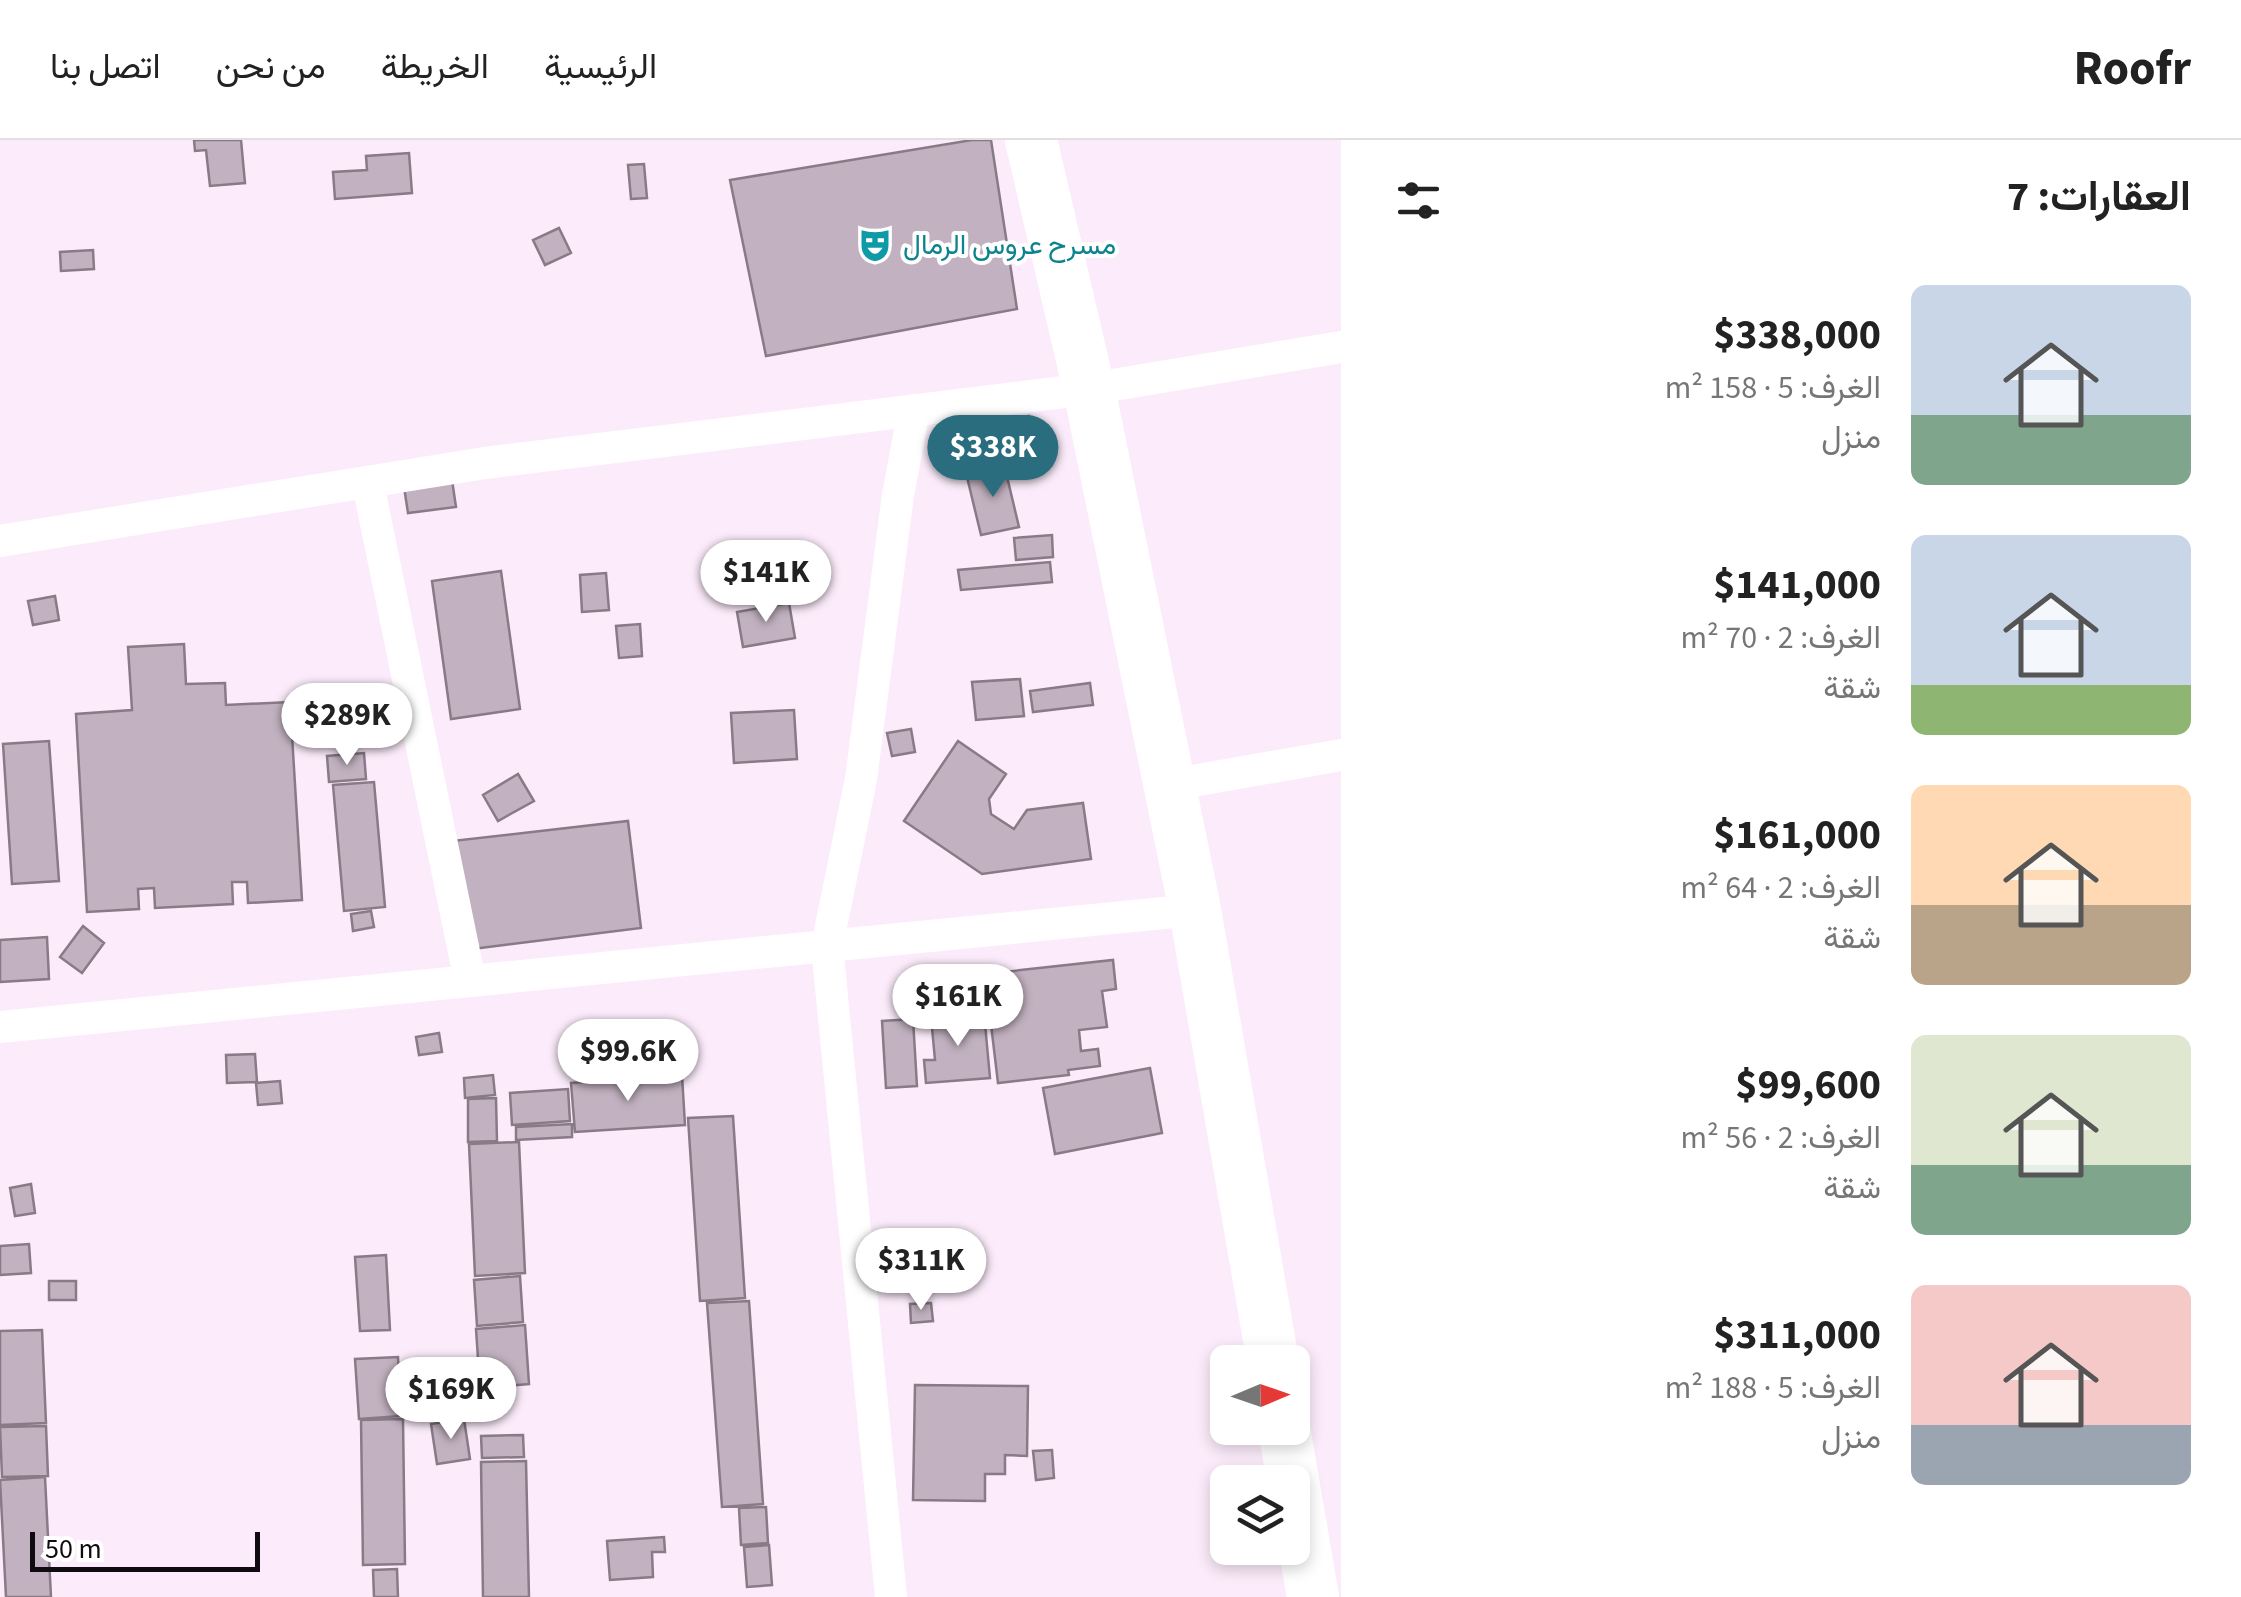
<!DOCTYPE html>
<html lang="ar">
<head>
<meta charset="utf-8">
<style>
	:root { --surface:#fff; --page:#f6f6f6; --text:#222; --muted:#767676; --line:#e0e0e0; --accent:#2a6d7e }
	body { margin:0; font-family:"Source Sans 3",Vazirmatn,sans-serif; background:var(--page); color:var(--text); direction:rtl; height:100vh; display:flex; flex-direction:column; font-size:38px; white-space:nowrap }
	* { box-sizing:border-box; margin:0 }
	p { font-size:32px; color:var(--muted) }
	.icon { flex:none; width:55px; height:55px; fill:none; stroke:currentColor; stroke-width:2; stroke-linecap:round; stroke-linejoin:round }
	.map { position:relative; flex:1; overflow:hidden; direction:ltr }
	.side { display:flex; flex-direction:column; background:var(--surface); width:900px }
	.side>* { flex:none }
	.needle { width:65px; rotate:88deg }
	.fabs { position:absolute; left:1210px; top:1205px; display:grid; gap:20px }
	.fabs a { display:grid; place-items:center; width:100px; height:100px; border-radius:15px; background:var(--surface); box-shadow:0 5px 15px #0003; font-size:50px }
	.scale { position:absolute; left:30px; bottom:25px; width:230px; box-sizing:border-box; padding-left:10px; border:5px solid #100b10; border-top:0; font-size:28px; line-height:35px; white-space:nowrap; color:#100b10; -webkit-text-stroke:8px #fff; paint-order:stroke }
	.price { position:absolute; translate:-50% -85px; padding:0 22px; border-radius:35px; background:#fff; color:#222; font-size:32px; line-height:65px; filter:drop-shadow(0 2px 5px #0008) }
	.price::after { content:''; position:absolute; left:50%; top:60px; width:30px; height:22px; margin-left:-15px; background:inherit; clip-path:polygon(0 0,100% 0,50% 100%) }
	.price.current { background:var(--accent); color:#fff }
	ul { padding:0; list-style:none }
	li { display:flex; align-items:center; gap:30px; height:250px; padding:0 50px }
	li span { display:grid; place-items:center; flex:none; width:280px; height:200px; border-radius:15px; color:#555 }
	li>.icon { margin-inline-start:auto }
	span .icon { width:120px; height:120px; fill:#fffc; stroke-width:1 }
	li b { font-size:42px }
	h2 { display:flex; justify-content:space-between; align-items:center; height:120px; padding:0 50px; font-size:42px }
	header { display:flex; align-items:center; gap:60px; box-sizing:border-box; height:140px; padding:0 50px; background:var(--surface); border-bottom:2px solid var(--line) }
	header strong { font-size:48px }
	nav { display:flex; gap:55px; margin-inline-start:auto; font-size:35px }
	main { display:flex; flex:1; min-height:0 }
	.map>svg:first-child { display:block }
	.building { fill:#c2b2c1; stroke:#887a87; stroke-width:2.5 }
	.lines { fill:none; stroke-linecap:round; stroke-linejoin:round }
	.minor { stroke:#fff; stroke-width:32 }
	.primary { stroke:#fff; stroke-width:52 }
	.labels { text-anchor:middle; dominant-baseline:central; stroke-width:8; stroke-linejoin:round; paint-order:stroke }
	.culture-label { font-size:28px; fill:#0d838f; stroke:#fff; text-anchor:start }
</style>
</head>
<body>
<header>
<strong>Roofr</strong>
<nav><a>الرئيسية</a><a>الخريطة</a><a>من نحن</a><a>اتصل بنا</a></nav>
</header>
<main>
<section class="side">
<h2>العقارات: 7<svg class="icon" aria-label="filters" viewBox="0 0 24 24"><path d="M4 7h16M4 17h16"/><circle cx="9" cy="7" r="2"/><circle cx="15" cy="17" r="2"/></svg></h2>
<ul>
<li><span style="background:linear-gradient(#c9d6e8 65%,#7fa58c 0)"><svg class="icon" aria-label="home" viewBox="0 0 24 24"><path d="M3 11l9-7 9 7M6 9v11h12V9"/></svg></span><div><b>$338,000</b><p>الغرف: 5 · 158 m²</p><p>منزل</p></div></li>
<li><span style="background:linear-gradient(#c9d6e8 75%,#8fb573 0)"><svg class="icon" aria-label="home" viewBox="0 0 24 24"><path d="M3 11l9-7 9 7M6 9v11h12V9"/></svg></span><div><b>$141,000</b><p>الغرف: 2 · 70 m²</p><p>شقة</p></div></li>
<li><span style="background:linear-gradient(#ffd9b3 60%,#b9a48a 0)"><svg class="icon" aria-label="home" viewBox="0 0 24 24"><path d="M3 11l9-7 9 7M6 9v11h12V9"/></svg></span><div><b>$161,000</b><p>الغرف: 2 · 64 m²</p><p>شقة</p></div></li>
<li><span style="background:linear-gradient(#dfe7d0 65%,#7fa58c 0)"><svg class="icon" aria-label="home" viewBox="0 0 24 24"><path d="M3 11l9-7 9 7M6 9v11h12V9"/></svg></span><div><b>$99,600</b><p>الغرف: 2 · 56 m²</p><p>شقة</p></div></li>
<li><span style="background:linear-gradient(#f6c9c9 70%,#9aa5b1 0)"><svg class="icon" aria-label="home" viewBox="0 0 24 24"><path d="M3 11l9-7 9 7M6 9v11h12V9"/></svg></span><div><b>$311,000</b><p>الغرف: 5 · 188 m²</p><p>منزل</p></div></li>
</ul>
</section>
<div class="map">
<svg width="1341" height="1457" viewBox="0 0 1341 1457">
	<rect width="100%" height="100%" fill="#fcecfb"/>
	<path class="building" d="M194,0H241L245,43L210,46L206,10L195,11Z
		M972,0H991L1017,169L766,216L730,40Z
		M409,13L412,53L335,59L333,32L367,30L366,16Z
		M644,24L647,58L631,59L628,25Z
		M559,88L571,113L545,125L533,100Z
		M93,110L94,129L61,131L60,112Z
		M1029,276L1032,306L1005,310L1002,279Z
		M1004,324L1019,387L981,395L966,333Z
		M452,340L456,367L408,373L404,347Z
		M1052,395L1053,417L1016,420L1014,398Z
		M1050,422L1052,442L961,450L958,430Z
		M501,431L520,569L451,579L432,441Z
		M606,433L609,470L582,472L580,435Z
		M55,456L59,480L33,485L28,461Z
		M789,463L795,498L743,507L737,472Z
		M640,484L642,516L619,518L616,486Z
		M184,504L186,544L225,543L226,565L290,562L302,760L248,763L247,742H232L233,764L155,768L154,748L138,749L139,769L87,772L76,574L132,570L128,507Z
		M1020,539L1024,576L976,580L972,542Z
		M1090,543L1093,565L1033,572L1030,551Z
		M794,570L797,619L734,623L731,573Z
		M911,589L915,612L892,616L887,593Z
		M49,601L59,741L12,744L3,604Z
		M958,601L1006,634L989,659L991,674L1014,689L1027,670L1083,663L1091,719L982,734L904,681Z
		M364,613L366,639L329,642L327,616Z
		M518,634L534,661L498,681L483,655Z
		M374,642L385,767L344,771L333,645Z
		M628,681L641,788L464,810L452,701Z
		M371,771L374,787L353,791L351,774Z
		M83,786L104,803L82,833L60,817Z
		M47,797L49,839L0,842V800Z
		M1113,820L1116,849L1102,851L1107,887L1079,890L1081,911L1098,909L1100,926L1068,930L1069,935L998,943L985,834Z
		M984,873L990,938L926,943L924,920H935L931,877Z
		M913,879L917,946L886,948L882,881Z
		M439,893L442,912L419,915L416,897Z
		M255,914L257,942L227,943L226,915Z
		M1150,928L1162,993L1055,1014L1043,948Z
		M493,935L495,955L465,958L464,938Z
		M682,935L685,985L575,992L571,943Z
		M280,941L282,963L258,965L256,943Z
		M568,949L570,981L512,985L510,953Z
		M496,958L497,1001L468,1002V959Z
		M733,976L745,1158L700,1161L688,978Z
		M572,984V997L516,1000V987Z
		M519,1002L525,1133L475,1136L469,1004Z
		M31,1044L35,1073L15,1076L10,1048Z
		M29,1104L31,1133L0,1135V1106Z
		M386,1115L390,1190L360,1191L355,1117Z
		M520,1136L523,1182L477,1186L474,1140Z
		M49,1141H76V1160H49Z
		M749,1161L763,1364L722,1367L707,1163Z
		M931,1163L933,1181L911,1183L910,1164Z
		M525,1185L529,1244L480,1248L476,1189Z
		M42,1190L46,1283L0,1285V1191Z
		M398,1217L401,1276L359,1279L355,1219Z
		M915,1245L1028,1246L1027,1316L1005,1315V1334H985V1361L913,1360Z
		M403,1279L405,1424L363,1425L361,1280Z
		M464,1279L470,1319L437,1324L431,1284Z
		M46,1286L48,1336L2,1337L0,1287Z
		M523,1295L524,1317L482,1318L481,1296Z
		M1052,1310L1054,1338L1036,1340L1033,1311Z
		M526,1321L529,1457H483L481,1322Z
		M45,1337L51,1457H6L0,1340Z
		M766,1367L768,1403L741,1405L739,1368Z
		M664,1397L665,1412H652L653,1437L610,1440L607,1401Z
		M769,1405L772,1445L747,1447L744,1407Z
		M397,1429L398,1457H374L373,1430Z"/>
	<g class="lines">
		<path class="minor" d="M368,344L470,841
			M0,401L485,323L1089,249L1341,207
			M1170,645L1341,615
			M0,887L1195,770
			M891,1457L827,806L861,639L898,355L914,270"/>
		<path class="primary" d="M1031,0L1089,249L1195,770L1273,1222
			M1284,1288L1313,1457"/>
	</g>
	<defs>
		<g id="theatre-bare" transform="scale(2.7)"><path d="M-5-5.5Q0-4 5-5.5V0Q5 5 0 6Q-5 5-5 0ZM-3.3-2.5H-1v1.5H-3.3ZM1-2.5H3.3v1.5H1ZM-2.8 1Q0 5.5 2.8 1Z" fill="#0f9aa8" stroke="#fff" stroke-width="2.5" paint-order="stroke"/></g>
	</defs>
	<g fill-rule="evenodd">
		<use href="#theatre-bare" x="875" y="105"/>
	</g>
	<g class="labels">
		<g class="culture-label">
			<text x="903" y="105">مسرح عروس الرمال</text>
		</g>
	</g>
</svg>
<div class="fabs">
<a><svg class="needle" viewBox="-14 -14 28 28"><path d="M0-13l5 13h-10z" fill="#e53935"/><path d="M0 13l5-13h-10z" fill="#767676"/></svg></a>
<a><svg class="icon" aria-label="layers" viewBox="0 0 24 24"><path d="M12 4l9 5-9 5-9-5zM3 14l9 5 9-5"/></svg></a>
</div>
<div class="scale">50 m</div>
<b class="price current" style="left:993px;top:360px">$338K</b>
<b class="price" style="left:766px;top:485px">$141K</b>
<b class="price" style="left:347px;top:628px">$289K</b>
<b class="price" style="left:958px;top:909px">$161K</b>
<b class="price" style="left:628px;top:964px">$99.6K</b>
<b class="price" style="left:921px;top:1173px">$311K</b>
<b class="price" style="left:451px;top:1302px">$169K</b>
</div>
</main>
</body>
</html>
